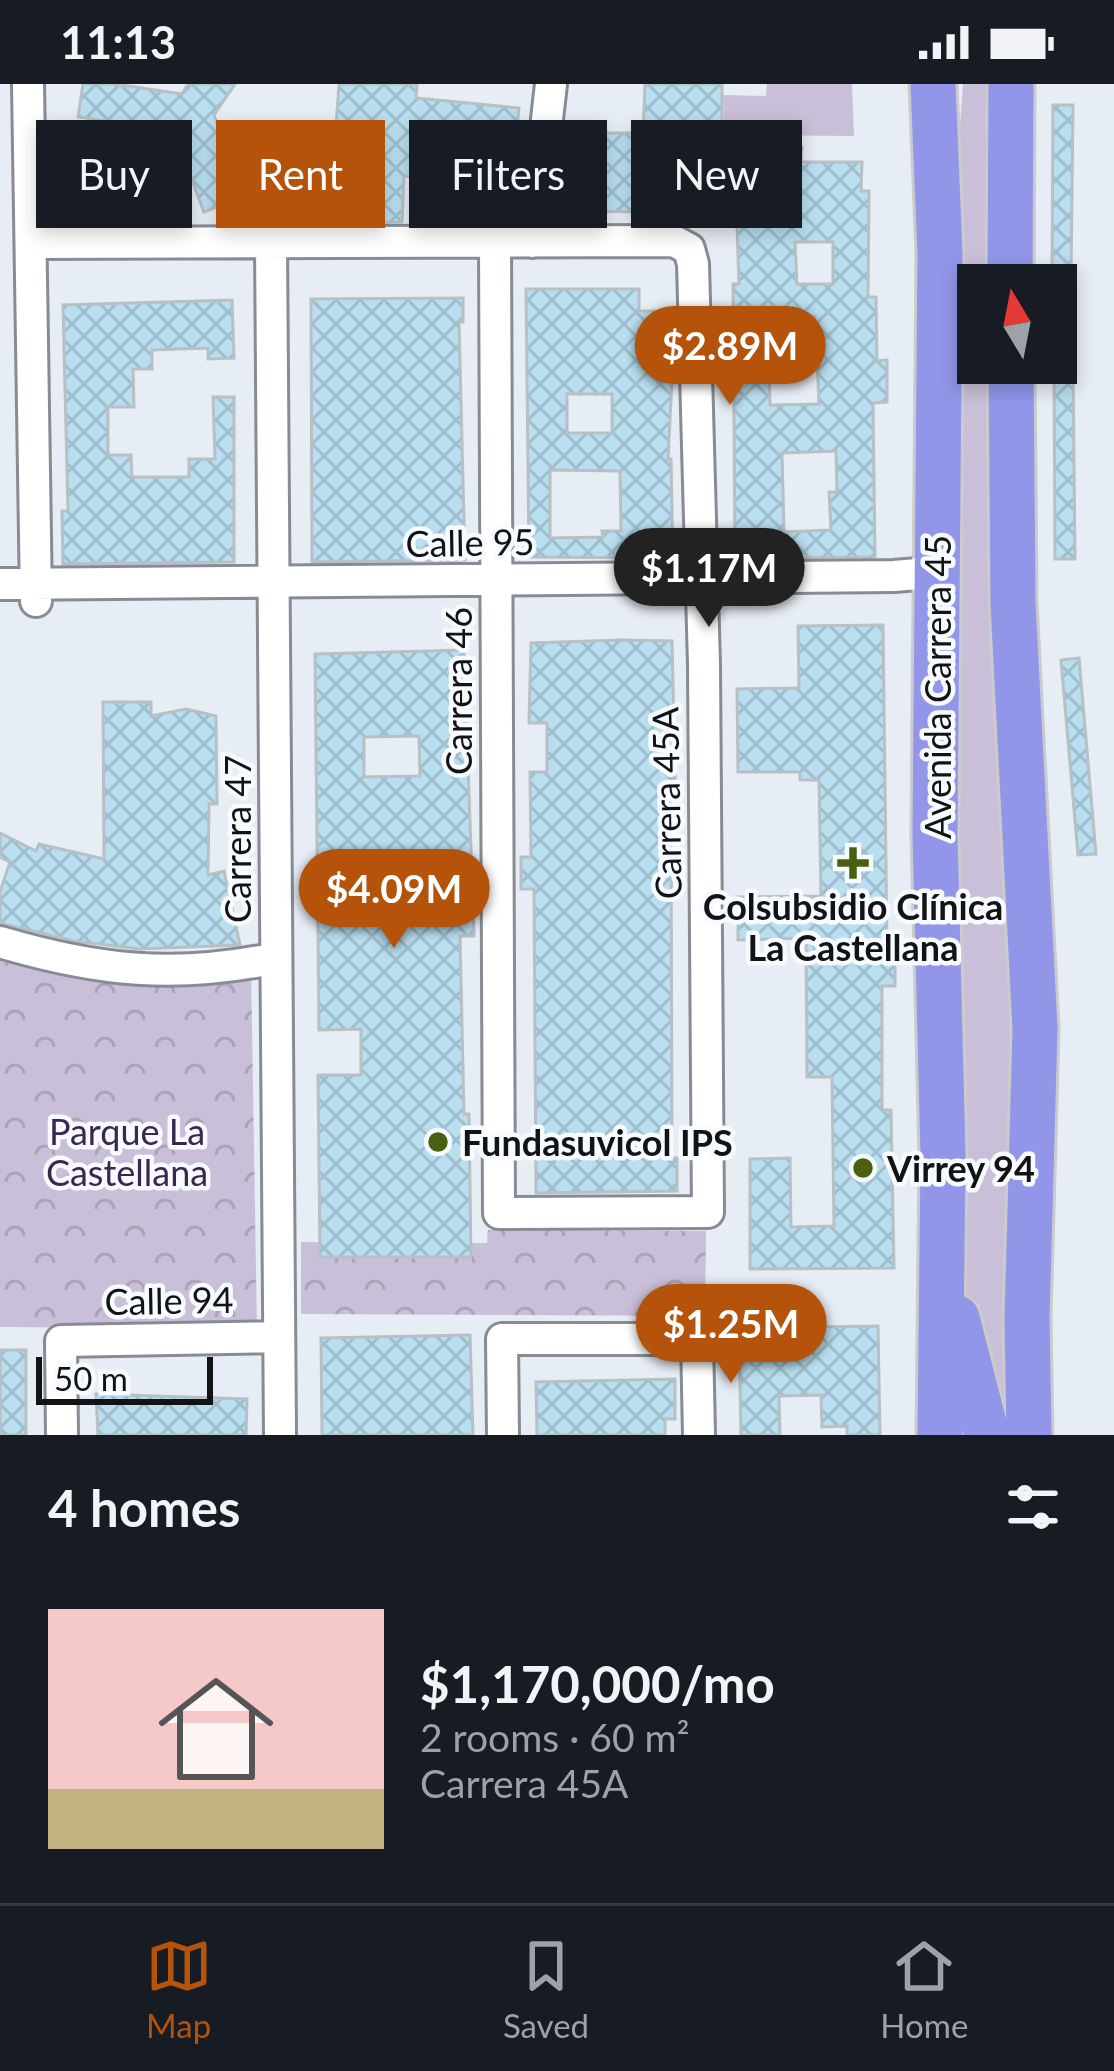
<!DOCTYPE html>
<html lang="en">
<head>
<meta charset="utf-8">
<style>
	:root { --surface:#171b24; --page:#242831; --text:#f1f3f6; --muted:#9ea1a6; --line:#363941; --accent:#b45309 }
	body { margin:0; font-family:Lato,sans-serif; background:var(--page); color:var(--text); height:100vh; display:flex; flex-direction:column; font-size:45px; white-space:nowrap }
	* { box-sizing:border-box; margin:0 }
	p { font-size:39px; color:var(--muted) }
	.icon { flex:none; width:66px; height:66px; fill:none; stroke:currentColor; stroke-width:2; stroke-linecap:round; stroke-linejoin:round }
	.map { position:relative; height:1351px; overflow:hidden }
	.details { display:flex; flex-direction:column; background:var(--surface); flex:1 }
	.details>* { flex:none }
	.hud { position:absolute; left:36px; top:36px; width:1044px; height:108px; display:flex; gap:24px }
	.needle { width:78px; rotate:350deg }
	.tools { position:absolute; left:957px; top:180px; display:grid; gap:24px }
	.tools a { display:grid; place-items:center; width:120px; height:120px; border-radius:0px; background:var(--surface); box-shadow:0 6px 18px #0003; font-size:60px }
	.scale { position:absolute; left:36px; bottom:30px; width:177px; box-sizing:border-box; padding-left:12px; border:6px solid #111315; border-top:0; font-size:33px; line-height:42px; white-space:nowrap; color:#111315; -webkit-text-stroke:9px #f7faff; paint-order:stroke }
	.price { position:absolute; translate:-50% -102px; padding:0 27px; border-radius:42px; background:var(--accent); color:#fff; font-size:39px; line-height:78px; filter:drop-shadow(0 3px 6px #0008) }
	.price::after { content:''; position:absolute; left:50%; top:72px; width:36px; height:27px; margin-left:-18px; background:inherit; clip-path:polygon(0 0,100% 0,50% 100%) }
	.price.selected { background:#222; color:#fff }
	ul { padding:0; list-style:none }
	li { display:flex; align-items:center; gap:36px; height:300px; padding:0 48px }
	li span { display:grid; place-items:center; flex:none; width:336px; height:240px; border-radius:0px; color:#555 }
	li>.icon { margin-inline-start:auto }
	span .icon { width:144px; height:144px; fill:#fffc; stroke-width:1 }
	li b { font-size:51px }
	h2 { display:flex; justify-content:space-between; align-items:center; height:144px; padding:0 48px; font-size:51px }
	.chip { padding:0 42px; border-radius:0px; background:var(--surface); box-shadow:0 6px 18px #0003; font-size:42px; line-height:108px }
	.chip.selected { background:var(--accent); color:#fff }
	.status { display:flex; justify-content:space-between; align-items:center; height:84px; padding:0 60px; background:var(--surface); direction:ltr }
	.status svg { height:33px; fill:currentColor }
	.menu { display:flex; justify-content:space-around; align-items:center; height:168px; border-top:3px solid var(--line); background:var(--surface); font-size:33px; color:var(--muted) }
	.menu a { display:grid; justify-items:center; gap:6px }
	.menu .selected { color:var(--accent) }
	.map>svg:first-child { display:block }
	.grass { fill:#cabfd8 }
	.forest { fill:url(#forest-crowns) }
	.building { fill:url(#building-cross-hatch); stroke:#b7c0c5; stroke-width:3; fill-rule:evenodd }
	.lines { fill:none; stroke-linecap:round; stroke-linejoin:round }
	.minor-casing { stroke:#878c94; stroke-width:36 }
	.highway-casing { stroke:#cbcbcc; stroke-width:51 }
	.minor { stroke:#fff; stroke-width:30 }
	.highway { stroke:#9196e9; stroke-width:45 }
	.poi-dot { fill:#49610f; stroke:#f7faff; stroke-width:4.5 }
	.labels { text-anchor:middle; dominant-baseline:central; stroke-width:9; stroke-linejoin:round; paint-order:stroke }
	.street-label { font-size:36px; fill:#111315; stroke:#f7faff }
	.poi-label { font-size:36px; font-weight:bold; fill:#111315; stroke:#f7faff; text-anchor:start }
	.park-label { font-size:36px; fill:#3b2650; stroke:#f7faff }
</style>
</head>
<body>
<div class="status"><b>11:13</b><svg viewBox="0 0 49 12"><path d="M0 12V9h3v3zM5 12V6h3v6zM10 12V3h3v9zM15 12V0h3v12zM26 1h20v11H26zM47 4h2v5h-2z"/></svg></div>
<div class="map">
<svg width="1114" height="1351" viewBox="0 0 1114 1351">
	<defs>
		<pattern id="forest-crowns" width="20" height="18" patternUnits="userSpaceOnUse" patternTransform="scale(3)"><rect width="20" height="18" fill="#cabfd8"/><path d="M2 6a3 3 0 1 1 6 0M12 15a3 3 0 1 1 6 0" fill="none" stroke="#aca3b8"/></pattern>
		<pattern id="building-cross-hatch" width="8" height="8" patternUnits="userSpaceOnUse" patternTransform="scale(3)"><rect width="8" height="8" fill="#b9def0"/><path d="M0 0l8 8M0 8l8-8" fill="none" stroke="#9ebecd"/></pattern>
	</defs>
	<rect width="100%" height="100%" fill="#e7edf5"/>
	<path class="grass" d="M767,0H852L854,52L725,51L723,11L766,12Z
		M963,0H994L995,201H978V279H995L1019,918L1015,1351H999L966,1218L961,1174L954,753L953,136Z"/>
	<path class="forest" d="M42,39L135,42L189,141L42,144Z
		M0,867L251,883L257,1245L0,1243Z
		M488,1146L706,1147L705,1232L301,1230V1158L487,1159Z"/>
	<path class="building" d="M83,0H115L182,10L188,0H235L214,31L245,112L204,128L173,47L78,33Z
		M339,0H417L416,14L519,24L511,103L404,92L402,138L323,139L327,68L334,69Z
		M645,0H722V62L802,63L801,78H862L861,107H869L868,213H876L877,277L887,276V318L873,319L875,473L735,474L733,200H739L737,141L723,140V95H641V128L562,127L565,49H643ZM795,158H833V200H797ZM815,233L819,320L770,321L769,279H776L775,234ZM836,367L837,408H829L831,446L784,448L782,369Z
		M1053,21H1073L1071,195H1052Z
		M526,205H639V227H665L667,276H673L668,375H671L673,474L529,473ZM567,310H612V349H567ZM550,386L620,387L621,447H602L603,453L550,454Z
		M463,214V238H459L465,476L312,478L311,215Z
		M232,216L234,274L208,275V264L152,266V285H133L134,323H108V371H131L132,393H189V375H215L213,313H234V478L63,480L62,427H68L63,221Z
		M1054,279H1073L1075,475H1055Z
		M883,541L887,862H895V902H882V1026H891L894,1184L750,1185V1075L790,1074L791,1143L834,1142L832,993H807L806,854L738,856V813L821,812L819,696H800V688H738L737,605L799,604L798,542Z
		M621,556L672,557L676,728H671L672,1074H677V1107L536,1109L534,805H521V773H531L530,688H547V639H529L531,559Z
		M464,566L474,852H460L464,1030H469L471,1173H320L318,991H361V945L319,946L315,570ZM419,652L420,692L364,693V653Z
		M1079,574L1096,770L1078,771L1061,576Z
		M103,618H151V632L186,625L216,632L217,720H209L208,791L224,787L240,861L139,865L74,857L0,839V808L10,778L0,773V749L36,767L39,760L104,775Z
		M878,1242L880,1351H847V1342L822,1343L821,1311L779,1312L780,1351H741L739,1244Z
		M470,1251L473,1351H322L321,1254Z
		M0,1266H26V1351H0Z
		M675,1295V1335H665V1351H537L536,1298Z
		M96,1310L247,1315L246,1351H98Z"/>
	<g class="lines">
		<g class="minor-casing">
			<path id="minor" d="M28,0L36,517
				M533,158L551,0
				M31,159L674,157L689,165L693,180L704,581L708,1128L499,1129L495,158
				M271,159L280,1351
				M0,500L894,492L918,490L937,478
				M0,858C98,887 176,895 276,874
				M62,1351L61,1257L279,1253
				M503,1351L502,1255H697L699,1351"/>
		</g>
		<g class="highway-casing">
			<path id="highway" d="M933,0L940,169L935,751L943,1071L940,1351
				M1010,201L1011,0
				M1011,279L1013,519L1035,945L1027,1234L1029,1351
				M957,1234L987,1351"/>
		</g>
		<use href="#minor" class="minor"/>
		<use href="#highway" class="highway"/>
	</g>
	<g class="poi-dot">
		<path d="M847 761h12v12h12v12h-12v12h-12v-12h-12v-12h12z"/>
		<circle cx="438" cy="1058" r="12"/>
		<circle cx="863" cy="1084" r="12"/>
	</g>
	<g class="labels">
		<g class="street-label">
			<text transform="translate(470 458) rotate(-1)">Calle 95</text>
			<text transform="translate(937 603) rotate(-90)">Avenida Carrera 45</text>
			<text transform="translate(458 607) rotate(-90)">Carrera 46</text>
			<text transform="translate(666 719) rotate(-91)">Carrera 45A</text>
			<text transform="translate(237 755) rotate(-90)">Carrera 47</text>
			<text transform="translate(169 1216) rotate(-1)">Calle 94</text>
		</g>
		<g class="poi-label">
			<text x="853" y="822" text-anchor="middle">Colsubsidio Clínica<tspan x="853" dy="41">La Castellana</tspan></text>
			<text x="462" y="1058">Fundasuvicol IPS</text>
			<text x="887" y="1084">Virrey 94</text>
		</g>
		<g class="park-label">
			<text x="127" y="1047">Parque La<tspan x="127" dy="41">Castellana</tspan></text>
		</g>
	</g>
</svg>
<div class="tools">
<a><svg class="needle" viewBox="-14 -14 28 28"><path d="M0-13l5 13h-10z" fill="#e53935"/><path d="M0 13l5-13h-10z" fill="#9ea1a6"/></svg></a>
</div>
<div class="scale">50 m</div>
<b class="price" style="left:730px;top:324px">$2.89M</b>
<b class="price selected" style="left:709px;top:546px">$1.17M</b>
<b class="price" style="left:394px;top:867px">$4.09M</b>
<b class="price" style="left:731px;top:1302px">$1.25M</b>
<div class="hud">
<a class="chip">Buy</a>
<a class="chip selected">Rent</a>
<a class="chip">Filters</a>
<a class="chip">New</a>
</div>
</div>
<section class="details">
<h2>4 homes<svg class="icon" aria-label="filters" viewBox="0 0 24 24"><path d="M4 7h16M4 17h16"/><circle cx="9" cy="7" r="2"/><circle cx="15" cy="17" r="2"/></svg></h2>
<ul>
<li><span style="background:linear-gradient(#f6c9c9 75%,#c2b280 0)"><svg class="icon" aria-label="home" viewBox="0 0 24 24"><path d="M3 11l9-7 9 7M6 9v11h12V9"/></svg></span><div><b>$1,170,000/mo</b><p>2 rooms · 60 m²</p><p>Carrera 45A</p></div></li>
</ul>
</section>
<nav class="menu">
<a class="selected"><svg class="icon" aria-label="map" viewBox="0 0 24 24"><path d="M3 6l6-2 6 2 6-2v14l-6 2-6-2-6 2zM9 4v14M15 6v14"/></svg>Map</a>
<a><svg class="icon" aria-label="saved" viewBox="0 0 24 24"><path d="M7 4h10v16l-5-4-5 4z"/></svg>Saved</a>
<a><svg class="icon" aria-label="home" viewBox="0 0 24 24"><path d="M3 11l9-7 9 7M6 9v11h12V9"/></svg>Home</a>
</nav>
</body>
</html>
